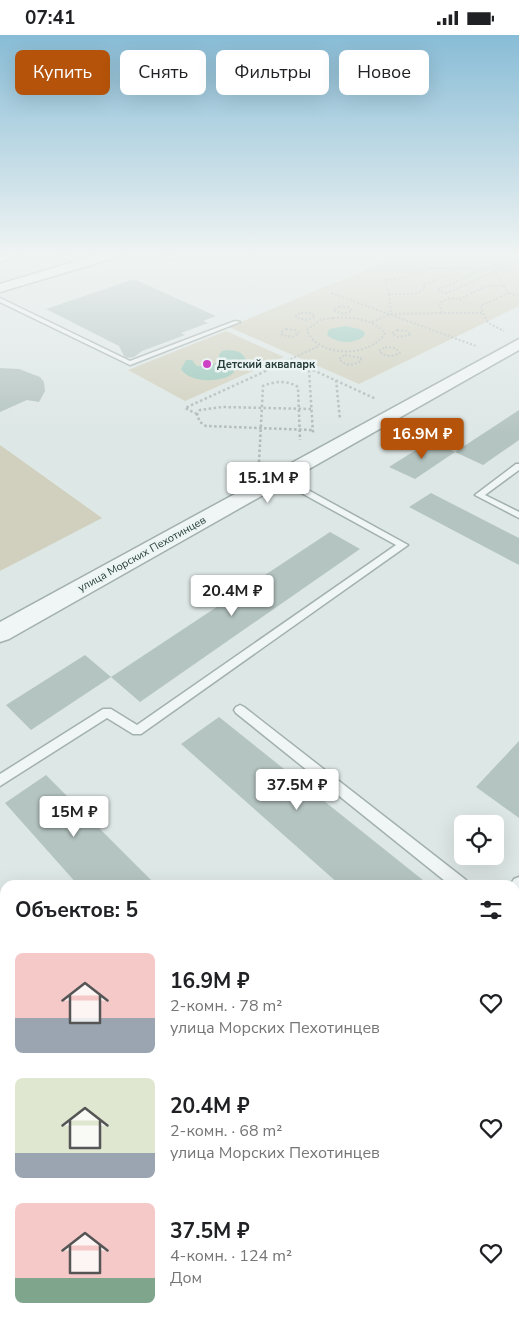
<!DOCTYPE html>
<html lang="ru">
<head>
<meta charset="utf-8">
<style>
	:root { --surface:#fff; --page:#f2f2f2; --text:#202124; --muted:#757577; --accent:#b45309 }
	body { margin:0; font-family:"Nunito Sans",sans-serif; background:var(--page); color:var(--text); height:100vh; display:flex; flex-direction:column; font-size:19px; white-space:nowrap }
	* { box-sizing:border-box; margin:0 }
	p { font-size:16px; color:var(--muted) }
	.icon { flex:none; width:28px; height:28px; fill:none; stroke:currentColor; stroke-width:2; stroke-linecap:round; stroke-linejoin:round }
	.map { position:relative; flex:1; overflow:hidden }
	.sheet { position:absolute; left:0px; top:845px; width:520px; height:446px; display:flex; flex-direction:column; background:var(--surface); border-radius:15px 15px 0 0; box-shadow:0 5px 20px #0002 }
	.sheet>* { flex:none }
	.top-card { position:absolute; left:15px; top:15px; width:490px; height:45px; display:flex; gap:10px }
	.fabs { position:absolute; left:454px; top:780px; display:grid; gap:10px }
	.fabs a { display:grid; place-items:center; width:50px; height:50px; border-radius:8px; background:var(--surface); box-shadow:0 5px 20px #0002; font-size:25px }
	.price { position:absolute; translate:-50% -42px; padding:0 11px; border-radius:5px; background:#fff; color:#222; font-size:16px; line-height:32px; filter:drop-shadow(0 1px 2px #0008) }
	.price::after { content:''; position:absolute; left:50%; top:30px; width:15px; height:11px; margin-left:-8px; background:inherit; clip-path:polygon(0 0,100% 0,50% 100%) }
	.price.active { background:var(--accent); color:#fff }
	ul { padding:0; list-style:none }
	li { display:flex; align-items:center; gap:15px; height:125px; padding:0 15px }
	li span { display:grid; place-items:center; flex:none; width:140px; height:100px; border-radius:8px; color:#555 }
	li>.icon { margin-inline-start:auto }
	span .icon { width:60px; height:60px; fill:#fffc; stroke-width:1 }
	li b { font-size:21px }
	h2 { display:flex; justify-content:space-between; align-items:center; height:60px; padding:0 15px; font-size:21px }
	.pill { padding:0 18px; border-radius:8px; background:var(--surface); box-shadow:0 5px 20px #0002; font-size:18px; line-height:45px }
	.pill.active { background:var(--accent); color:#fff }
	.status { display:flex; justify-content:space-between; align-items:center; height:35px; padding:0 25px; background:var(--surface); direction:ltr }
	.status svg { height:14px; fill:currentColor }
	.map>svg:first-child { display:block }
	.green { fill:#d1d0be }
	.water { fill:#98c7ba }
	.building { fill:#b4c4c1 }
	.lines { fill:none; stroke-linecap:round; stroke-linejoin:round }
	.service-casing { stroke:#a3b1ae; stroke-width:3 }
	.tertiary-casing { stroke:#a3b1ae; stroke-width:3 }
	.path-far1 { stroke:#b0bab9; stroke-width:2; stroke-dasharray:2 2; stroke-linecap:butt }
	.path { stroke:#b0bab9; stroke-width:2.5; stroke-dasharray:2.5 2.5; stroke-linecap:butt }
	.service { fill:#f0f5f5; fill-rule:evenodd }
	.tertiary { fill:#f0f5f5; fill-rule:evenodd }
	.poi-dot { fill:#cd42c4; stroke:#ecf5f3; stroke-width:2 }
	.labels { text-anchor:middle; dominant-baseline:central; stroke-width:5; stroke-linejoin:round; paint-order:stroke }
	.far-poi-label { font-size:11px; font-weight:bold; fill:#273d3a; stroke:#ecf5f3; text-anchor:start }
	.far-street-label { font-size:11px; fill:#273d3a; stroke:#ecf5f3 }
</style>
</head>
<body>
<div class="status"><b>07:41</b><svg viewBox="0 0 49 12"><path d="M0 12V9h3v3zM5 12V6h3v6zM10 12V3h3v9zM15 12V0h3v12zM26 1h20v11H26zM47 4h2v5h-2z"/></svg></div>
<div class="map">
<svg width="519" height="1291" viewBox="0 0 519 1291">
	<rect width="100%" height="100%" fill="#dde7e5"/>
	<path class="green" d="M406,218H494L519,226V271L359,349L229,292Z
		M226,296L284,322L185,366L128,335Z
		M0,410L102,483L0,536Z"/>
	<path class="water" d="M345,291L360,294L365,298L364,301C354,310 336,308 327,300L329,294Z
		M228,315C239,315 244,318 247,328C243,332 241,330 237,333C232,335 236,335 232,339C221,348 189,348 181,334L186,325H192L197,331H210L219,326V320L222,316Z"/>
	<path class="building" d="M134,244L216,281L203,286L208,288L181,298L185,300L142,316L134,322L127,323L124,321L119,311L46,274Z
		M0,333L19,334L40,342L44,347L45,356L39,367L27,365L0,377Z
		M519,375V405L483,430L455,417Z
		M430,406L455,417L415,444L389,432Z
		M431,458L519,503V530L409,472Z
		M330,497L360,514L140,667L111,642Z
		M85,620L111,642L31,695L6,670Z
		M219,682L429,850H340L181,709Z
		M519,706V783L476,752Z
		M46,740L156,850H78L5,768Z"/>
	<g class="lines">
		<g class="service-casing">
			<path id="service" d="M16,218H25L0,227V223Z
				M54,218H62L86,229L81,230Z
				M159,218H167L176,223L171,224Z
				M0,263L130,326L235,286L240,287L130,330L0,267Z
				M516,429H519V435L485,460L519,477V483L475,460Z
				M279,439L408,510L141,699H133L107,683L0,751V739L103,674H111L137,690L396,510L276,444V440Z
				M240,670L244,672L466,845L468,850H450L236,678L234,675L236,672Z
				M519,842V859L515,861V850H510L514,844Z
				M0,883L5,885V903L0,901Z
				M5,1050V1070L0,1073V1053Z
				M142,1286H164L162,1291H140Z"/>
		</g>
		<g class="tertiary-casing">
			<path id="tertiary" d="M103,218H123L121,221L0,257V249Z
				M519,304V315L9,604L0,607V587Z"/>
		</g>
		<path class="path-far1" d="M416,218L430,233
			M479,218L485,219C491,233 506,233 519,234
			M499,218L519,224
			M495,230L437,255L447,258L504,232
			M499,231L513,223
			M430,233H448L451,239L423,250L425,254L414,259H389L385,245L404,243Z
			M449,233L483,234
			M495,236L504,251
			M331,258L476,311
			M509,258L519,261
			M389,259L391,279L442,278
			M339,272H348L352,276L344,279L334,276V274Z
			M301,278H311L315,282L306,285L297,283L296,280Z
			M482,278H442L439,268L450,263L460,264L487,251H504L509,258L480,271L488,288L504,296
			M333,283C352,282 371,283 385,298C371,323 317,323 307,295L320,285Z
			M372,287L391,279
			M286,294L295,295L299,298L293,302L282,300L281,297Z
			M397,295L406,296L411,300L398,302L392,298Z
			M385,312L395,313L400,318C393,322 385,322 379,316Z
			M345,320L361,323V326C353,331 345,331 339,324Z
			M291,324L316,336
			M309,333V336
			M265,336L319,311"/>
		<path class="path" d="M309,335L313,398
			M313,335L376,364
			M336,345L340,384
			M311,374L222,372L200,375L197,380L200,387L206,391L312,395
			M197,379L185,373L268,335
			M259,427L263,351C275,346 287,345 298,352L300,405"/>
		<use href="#service" class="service"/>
		<use href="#tertiary" class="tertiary"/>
	</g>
	<linearGradient id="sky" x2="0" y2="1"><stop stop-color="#88bcd6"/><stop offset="0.55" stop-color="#f0f4f3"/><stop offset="1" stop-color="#f0f4f3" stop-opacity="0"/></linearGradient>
	<rect width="519" height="399" fill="url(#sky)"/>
	<circle class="poi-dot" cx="207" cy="329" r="5"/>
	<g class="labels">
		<g class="far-poi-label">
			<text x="217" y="329">Детский аквапарк</text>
		</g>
		<g class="far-street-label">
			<text transform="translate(142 519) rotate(-29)">улица Морских Пехотинцев</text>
		</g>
	</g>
</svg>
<div class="fabs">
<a><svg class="icon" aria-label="locate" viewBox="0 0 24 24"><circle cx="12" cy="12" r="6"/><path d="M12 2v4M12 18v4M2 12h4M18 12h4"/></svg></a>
</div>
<b class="price active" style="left:422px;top:425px">16.9M ₽</b>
<b class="price" style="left:268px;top:469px">15.1M ₽</b>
<b class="price" style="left:232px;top:582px">20.4M ₽</b>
<b class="price" style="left:297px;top:776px">37.5M ₽</b>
<b class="price" style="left:74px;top:803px">15M ₽</b>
<div class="top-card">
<a class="pill active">Купить</a>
<a class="pill">Снять</a>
<a class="pill">Фильтры</a>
<a class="pill">Новое</a>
</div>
<section class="sheet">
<h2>Объектов: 5<svg class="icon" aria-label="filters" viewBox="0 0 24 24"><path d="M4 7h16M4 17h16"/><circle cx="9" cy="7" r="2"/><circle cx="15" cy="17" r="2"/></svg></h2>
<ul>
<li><span style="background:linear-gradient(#f6c9c9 65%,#9aa5b1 0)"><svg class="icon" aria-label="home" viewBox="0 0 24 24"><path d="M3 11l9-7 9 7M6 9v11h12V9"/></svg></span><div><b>16.9M ₽</b><p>2-комн. · 78 m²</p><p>улица Морских Пехотинцев</p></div><svg class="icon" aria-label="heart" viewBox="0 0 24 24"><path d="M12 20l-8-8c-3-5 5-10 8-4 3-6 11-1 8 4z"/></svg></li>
<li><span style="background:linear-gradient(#dfe7d0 75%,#9aa5b1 0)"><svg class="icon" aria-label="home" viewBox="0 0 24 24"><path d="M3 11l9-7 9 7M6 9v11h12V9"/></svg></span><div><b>20.4M ₽</b><p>2-комн. · 68 m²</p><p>улица Морских Пехотинцев</p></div><svg class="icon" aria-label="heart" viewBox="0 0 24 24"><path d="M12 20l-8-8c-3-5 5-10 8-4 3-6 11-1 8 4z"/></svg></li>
<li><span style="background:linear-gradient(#f6c9c9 75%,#7fa58c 0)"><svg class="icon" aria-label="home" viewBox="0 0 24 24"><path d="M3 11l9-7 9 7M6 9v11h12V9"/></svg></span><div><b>37.5M ₽</b><p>4-комн. · 124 m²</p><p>Дом</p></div><svg class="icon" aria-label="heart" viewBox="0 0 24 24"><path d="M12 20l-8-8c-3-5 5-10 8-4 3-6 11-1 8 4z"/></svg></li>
</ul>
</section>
</div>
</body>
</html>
